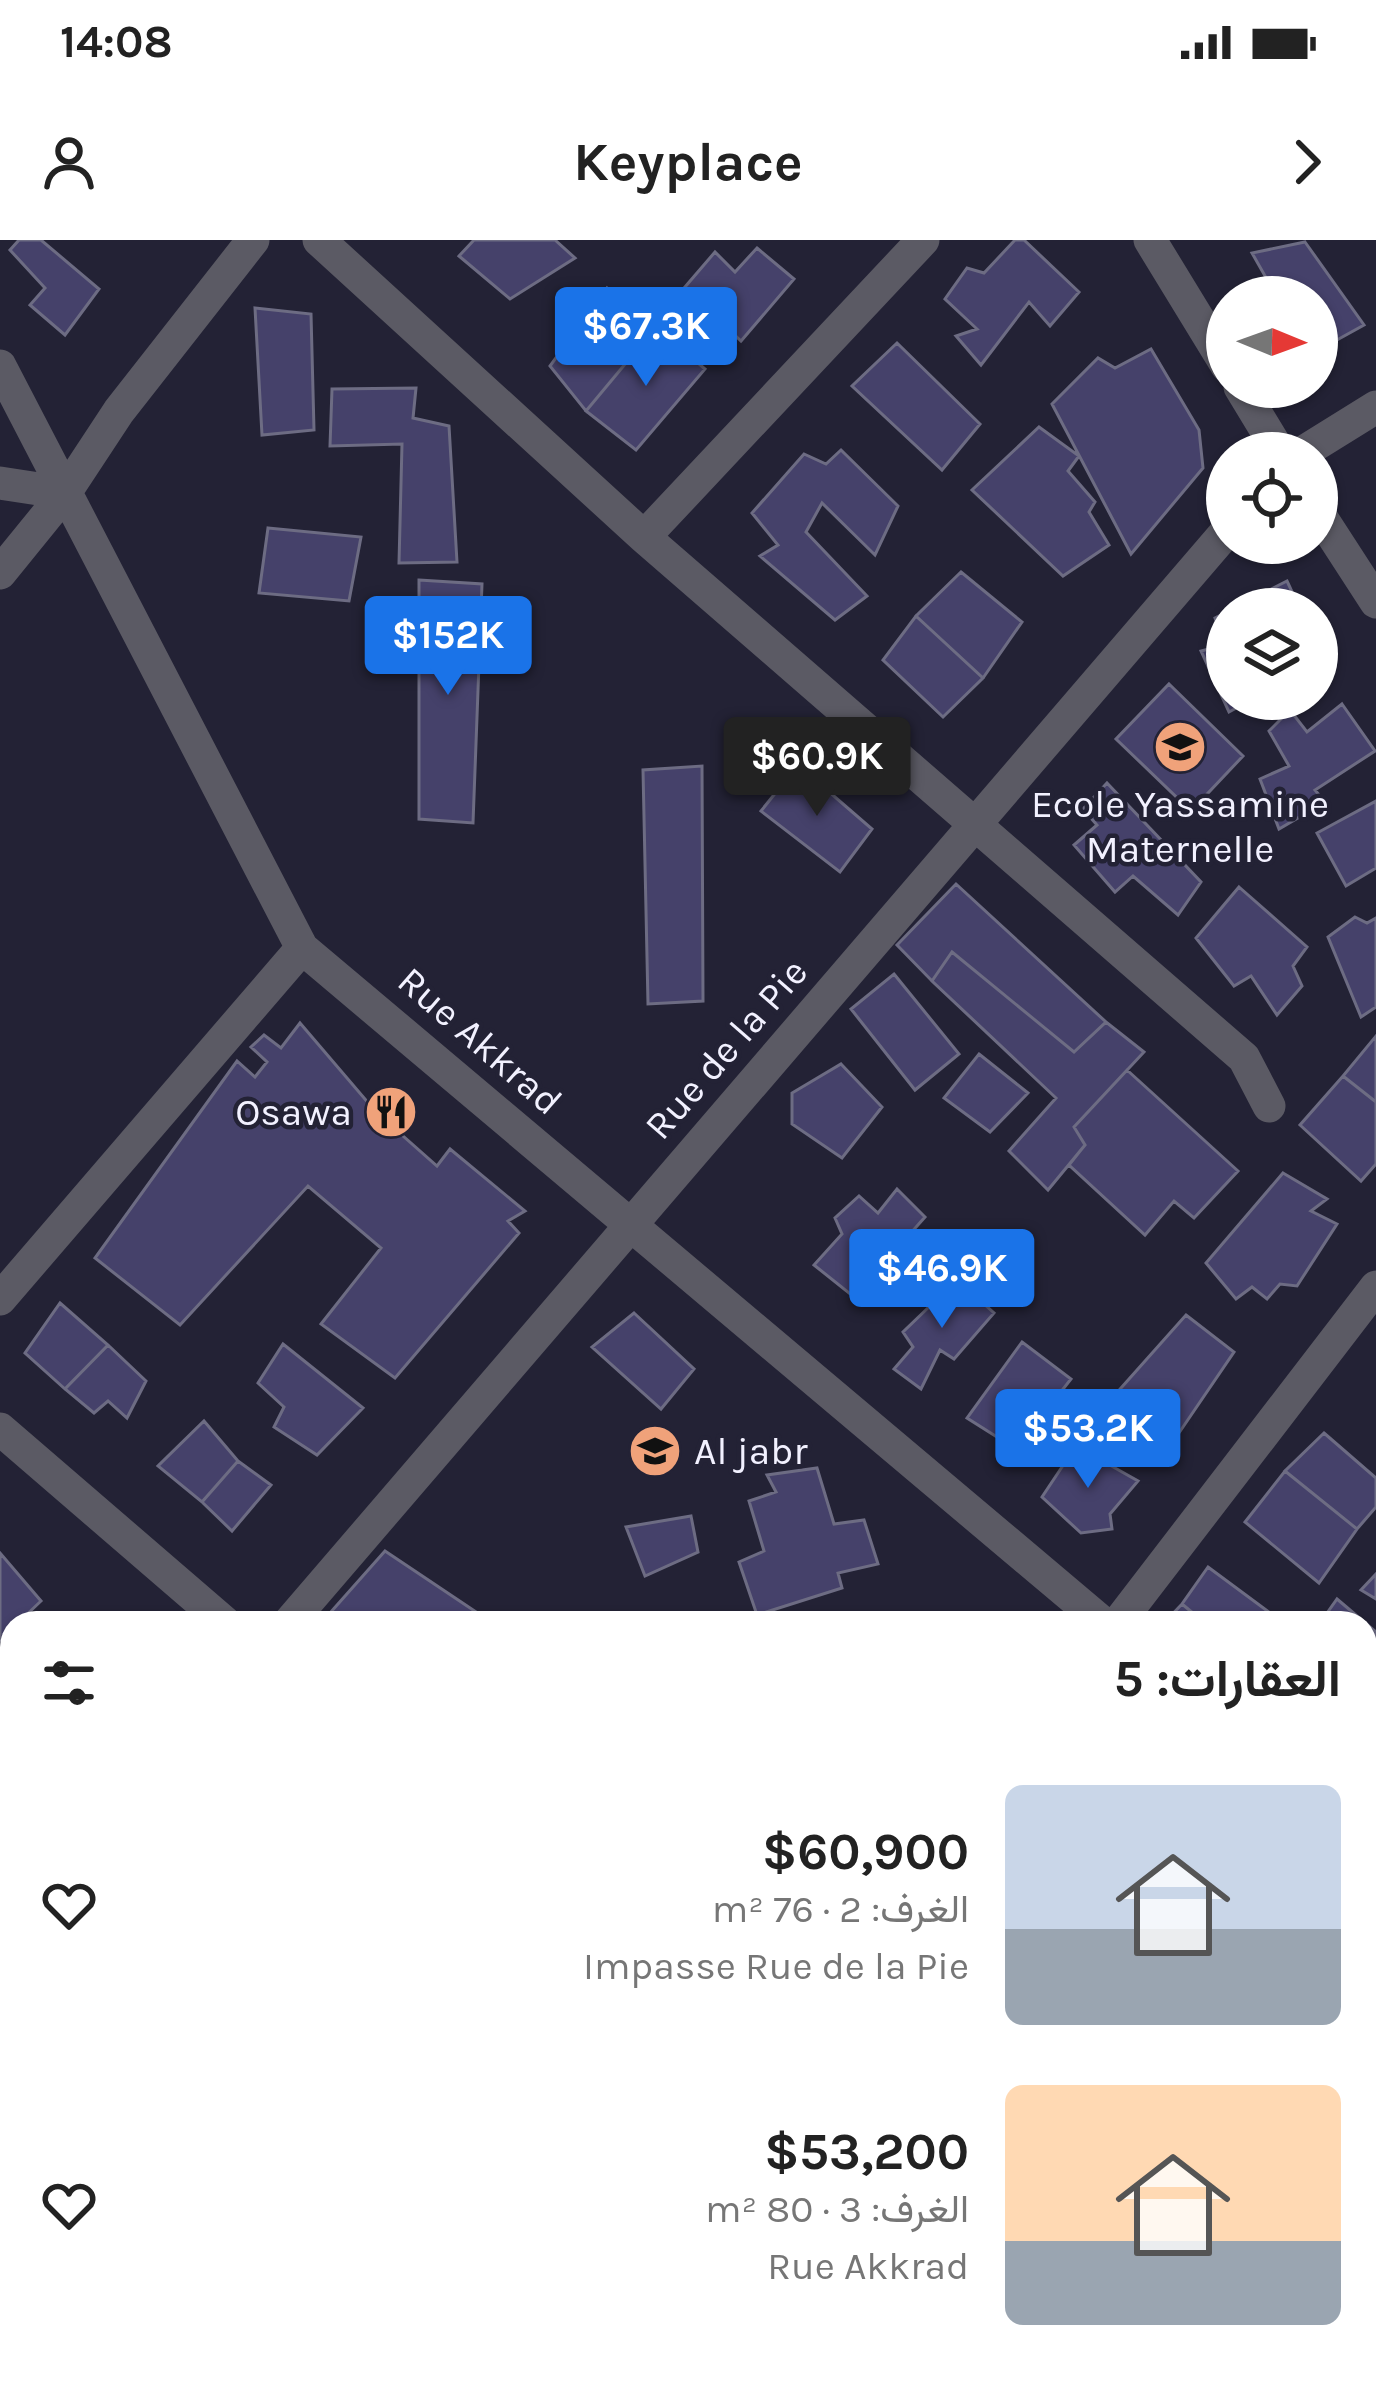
<!DOCTYPE html>
<html lang="ar">
<head>
<meta charset="utf-8">
<style>
	:root { --surface:#fff; --page:#f2f2f2; --text:#222; --muted:#767676; --accent:#1a73e8 }
	body { margin:0; font-family:Karla,Vazirmatn,sans-serif; background:var(--page); color:var(--text); direction:rtl; height:100vh; display:flex; flex-direction:column; font-size:45px; white-space:nowrap }
	* { box-sizing:border-box; margin:0 }
	p { font-size:39px; color:var(--muted) }
	.icon { flex:none; width:66px; height:66px; fill:none; stroke:currentColor; stroke-width:2; stroke-linecap:round; stroke-linejoin:round }
	.map { position:relative; flex:1; overflow:hidden; direction:ltr }
	.details { position:absolute; left:0px; top:1371px; width:1377px; height:771px; display:flex; flex-direction:column; background:var(--surface); border-radius:36px 36px 0 0; box-shadow:0 3px 9px #0004; direction:rtl }
	.details>* { flex:none }
	.needle { width:78px; rotate:91deg }
	.tools { position:absolute; left:1206px; top:36px; display:grid; gap:24px }
	.tools a { display:grid; place-items:center; width:132px; height:132px; border-radius:50%; background:var(--surface); box-shadow:0 3px 9px #0004; font-size:60px }
	.price { position:absolute; translate:-50% -102px; padding:0 27px; border-radius:12px; background:var(--accent); color:#fff; font-size:39px; line-height:78px; filter:drop-shadow(0 3px 6px #0008) }
	.price::after { content:''; position:absolute; left:50%; top:72px; width:36px; height:27px; margin-left:-18px; background:inherit; clip-path:polygon(0 0,100% 0,50% 100%) }
	.price.selected { background:#222; color:#fff }
	ul { padding:0; list-style:none }
	li { display:flex; align-items:center; gap:36px; height:300px; padding:0 36px }
	li span { display:grid; place-items:center; flex:none; width:336px; height:240px; border-radius:18px; color:#555 }
	li>.icon { margin-inline-start:auto }
	span .icon { width:144px; height:144px; fill:#fffc; stroke-width:1 }
	li b { font-size:51px }
	h2 { display:flex; justify-content:space-between; align-items:center; height:144px; padding:0 36px; font-size:51px }
	.status { display:flex; justify-content:space-between; align-items:center; height:84px; padding:0 60px; background:var(--surface); direction:ltr }
	.status svg { height:33px; fill:currentColor }
	header { display:flex; justify-content:space-between; align-items:center; height:156px; padding:0 36px; background:var(--surface); font-size:54px; font-weight:700 }
	.map>svg:first-child { display:block }
	.green { fill:#583b2c }
	.building { fill:#45416a; stroke:#6d6c83; stroke-width:3 }
	.lines { fill:none; stroke-linecap:round; stroke-linejoin:round }
	.minor { stroke:#5b5a64; stroke-width:33 }
	.labels { text-anchor:middle; dominant-baseline:central; stroke-width:9; stroke-linejoin:round; paint-order:stroke }
	.poi-label { font-size:39px; fill:#f2f1ff; stroke:#232235 }
	.street-label { font-size:39px; fill:#f2f1ff; stroke:#232235 }
</style>
</head>
<body>
<div class="status"><b>14:08</b><svg viewBox="0 0 49 12"><path d="M0 12V9h3v3zM5 12V6h3v6zM10 12V3h3v9zM15 12V0h3v12zM26 1h20v11H26zM47 4h2v5h-2z"/></svg></div>
<header><svg class="icon" aria-label="forward" viewBox="0 0 24 24"><path d="M9 5l7 7-7 7"/></svg>Keyplace<svg class="icon" aria-label="person" viewBox="0 0 24 24"><circle cx="12" cy="8" r="4"/><path d="M4 21q1-7 8-7t8 7"/></svg></header>
<div class="map">
<svg width="1376" height="2141" viewBox="0 0 1376 2141">
	<rect width="100%" height="100%" fill="#232235"/>
	<path class="green" d="M1365,1926L1376,1935V2141H613L621,2130H1365Z"/>
	<path class="building" d="M19,0H41L99,49L65,95L30,65L45,48L10,10Z
		M474,0H555L575,18L510,59L459,16Z
		M1015,0H1024L1079,52L1050,86L1029,62L981,125L956,96L977,89L945,59L967,28L984,33Z
		M1305,2L1364,85L1317,111V57H1277L1252,13Z
		M757,8L794,39L741,101L685,47L715,12L735,32Z
		M607,48L656,87L586,171L550,126Z
		M255,68L311,74L314,190L262,195Z
		M656,87L705,129L636,210L586,171Z
		M897,103L980,184L942,230L852,146Z
		M1151,109L1199,190L1203,228L1131,314L1052,164L1098,118L1115,128Z
		M416,148L413,178L449,186L457,322L399,323L402,204L330,206L332,149Z
		M1039,187L1079,216L1068,231L1095,262L1089,272L1109,305L1063,336L972,250Z
		M841,210L898,266L875,315L822,263L806,292L867,356L835,380L760,316L778,305L752,273L804,214L826,224Z
		M268,288L361,297L349,361L259,353Z
		M961,332L1022,382L983,438L916,376Z
		M419,340L482,344L473,583L419,579Z
		M1287,341L1300,369H1232Z
		M1227,372V459H1253L1229,472L1201,411L1224,405L1215,378Z
		M916,376L983,438L943,477L883,420Z
		M1169,444L1243,516L1191,571L1116,499Z
		M1342,464L1375,511L1315,550L1325,562L1279,589L1260,539L1289,526L1269,491L1290,470L1307,492Z
		M798,525L872,589L840,632L761,571Z
		M702,526L703,761L648,764L643,530Z
		M1107,543L1201,642L1178,675L1133,636L1115,652L1074,605L1097,585L1083,569Z
		M1376,561V628L1346,646L1317,593Z
		M956,644L1106,782L1074,812L952,712L932,741L897,705Z
		M1239,647L1307,707L1293,726L1302,746L1277,775L1251,736L1234,746L1196,698Z
		M1355,677L1367,683L1376,678V767L1361,777L1328,697Z
		M952,712L1074,812L1106,782L1144,812L1074,887L1085,905L1048,950L1009,911L1056,858L932,741Z
		M894,734L959,814L915,850L851,769Z
		M300,783L376,872L437,926L450,909L525,971L508,981L519,993L395,1138L321,1084L381,1008L308,946L180,1085L95,1018L237,821L255,837L267,822L251,807L264,795L281,808Z
		M1376,796V862L1343,836Z
		M979,814L1028,853L990,892L944,858Z
		M841,824L882,867L842,918L792,884V853Z
		M1127,830L1238,931L1194,978L1174,961L1145,995L1069,925L1085,905L1074,887Z
		M1343,836L1376,862V924L1361,941L1300,885Z
		M1283,933L1327,959L1311,971L1337,984L1297,1046L1280,1044L1267,1059L1252,1047L1236,1059L1206,1023Z
		M897,949L925,977L854,1057L814,1025L842,994L835,978L859,956L878,973Z
		M957,1040L994,1073L954,1119L940,1110L921,1149L894,1129L913,1107L903,1092Z
		M60,1063L108,1105L65,1149L25,1113Z
		M634,1073L694,1129L661,1169L592,1107Z
		M1186,1075L1234,1112L1168,1209L1105,1166Z
		M1022,1102L1071,1139L1016,1209L967,1178Z
		M283,1104L363,1168L317,1215L274,1187L284,1167L258,1143Z
		M108,1105L146,1141L127,1178L108,1161L94,1173L65,1149Z
		M204,1181L238,1221L202,1262L158,1226Z
		M1324,1193L1376,1238V1267L1357,1289L1285,1231Z
		M1076,1206L1138,1241L1110,1274L1112,1289L1081,1293L1042,1257Z
		M238,1221L271,1245L232,1291L202,1262Z
		M817,1228L834,1284L864,1280L878,1324L838,1333L842,1348L757,1375L739,1322L764,1311L749,1261L776,1252L767,1235Z
		M1285,1231L1357,1289L1319,1343L1245,1282Z
		M691,1276L698,1312L645,1336L626,1287Z
		M385,1311L491,1382L490,1383H345L330,1373Z
		M0,1313L41,1361L0,1400Z
		M1208,1327L1277,1378L1273,1383H1205L1182,1364Z
		M1376,1334V1359L1361,1350Z
		M1337,1359L1376,1392V1440L1365,1453V1383H1320Z
		M1182,1364L1205,1383H1164Z
		M1376,1810V1883L1365,1870V1819Z
		M0,1879L12,1889V1975L0,1970Z
		M19,2130H70L67,2141H17Z
		M108,2130H181L177,2141H102Z
		M222,2130H323V2141H222Z"/>
	<g class="lines">
		<path class="minor" d="M319,0L644,297L1244,818L1269,866
			M1150,0L1227,126
			M0,126L302,708L1103,1383
			M1240,147L1280,213
			M1302,213L1376,167
			M0,243L65,253L119,171L253,0
			M1317,271L1376,362
			M644,297L923,0
			M0,333L65,253
			M0,1059L302,708
			M0,1189L225,1383
			M289,1383L1227,291
			M1118,1383L1376,1047
			M1365,1565L1376,1550
			M1365,1692L1376,1705
			M0,1749L12,1760
			M418,2130L430,2141
			M532,2141L540,2130"/>
	</g>
	<defs>
		<g id="school-disc" transform="scale(2.7)"><circle r="9.5" fill="#f0a27a" stroke="#232235"/><path d="M0-5L7-2L0 1L-7-2ZM-4 1L0 2.5L4 1V4Q0 6-4 4Z" fill="#111"/></g>
		<g id="restaurant-disc" transform="scale(2.7)"><circle r="9.5" fill="#f0a27a" stroke="#232235"/><path d="M-5-6h1v4h1v-4h1v4h1v-4h1v5L-1.5 .5V6h-2V.5L-5-1ZM5-6V6H3V1.5H1.5Q1.5-4 5-6Z" fill="#111"/></g>
	</defs>
	<g fill-rule="evenodd">
		<use href="#school-disc" x="1180" y="507"/>
		<use href="#restaurant-disc" x="391" y="872"/>
		<use href="#school-disc" x="655" y="1211"/>
	</g>
	<g class="labels">
		<g class="poi-label">
			<text x="1180" y="564">Ecole Yassamine<tspan x="1180" dy="45">Maternelle</tspan></text>
			<text x="352" y="872" text-anchor="end">Osawa</text>
			<text x="694" y="1211" text-anchor="start">Al jabr</text>
		</g>
		<g class="street-label">
			<text transform="translate(480 801) rotate(41)">Rue Akkrad</text>
			<text transform="translate(726 809) rotate(-49)">Rue de la Pie</text>
		</g>
	</g>
</svg>
<div class="tools">
<a><svg class="needle" viewBox="-14 -14 28 28"><path d="M0-13l5 13h-10z" fill="#e53935"/><path d="M0 13l5-13h-10z" fill="#767676"/></svg></a>
<a><svg class="icon" aria-label="locate" viewBox="0 0 24 24"><circle cx="12" cy="12" r="6"/><path d="M12 2v4M12 18v4M2 12h4M18 12h4"/></svg></a>
<a><svg class="icon" aria-label="layers" viewBox="0 0 24 24"><path d="M12 4l9 5-9 5-9-5zM3 14l9 5 9-5"/></svg></a>
</div>
<b class="price" style="left:646px;top:149px">$67.3K</b>
<b class="price" style="left:448px;top:458px">$152K</b>
<b class="price selected" style="left:817px;top:579px">$60.9K</b>
<b class="price" style="left:942px;top:1091px">$46.9K</b>
<b class="price" style="left:1088px;top:1251px">$53.2K</b>
<section class="details">
<h2>العقارات: 5<svg class="icon" aria-label="filters" viewBox="0 0 24 24"><path d="M4 7h16M4 17h16"/><circle cx="9" cy="7" r="2"/><circle cx="15" cy="17" r="2"/></svg></h2>
<ul>
<li><span style="background:linear-gradient(#c9d6e8 60%,#9aa5b1 0)"><svg class="icon" aria-label="home" viewBox="0 0 24 24"><path d="M3 11l9-7 9 7M6 9v11h12V9"/></svg></span><div><b>$60,900</b><p>الغرف: 2 · 76 m²</p><p>Impasse Rue de la Pie</p></div><svg class="icon" aria-label="heart" viewBox="0 0 24 24"><path d="M12 20l-8-8c-3-5 5-10 8-4 3-6 11-1 8 4z"/></svg></li>
<li><span style="background:linear-gradient(#ffd9b3 65%,#9aa5b1 0)"><svg class="icon" aria-label="home" viewBox="0 0 24 24"><path d="M3 11l9-7 9 7M6 9v11h12V9"/></svg></span><div><b>$53,200</b><p>الغرف: 3 · 80 m²</p><p>Rue Akkrad</p></div><svg class="icon" aria-label="heart" viewBox="0 0 24 24"><path d="M12 20l-8-8c-3-5 5-10 8-4 3-6 11-1 8 4z"/></svg></li>
</ul>
</section>
</div>
</body>
</html>
